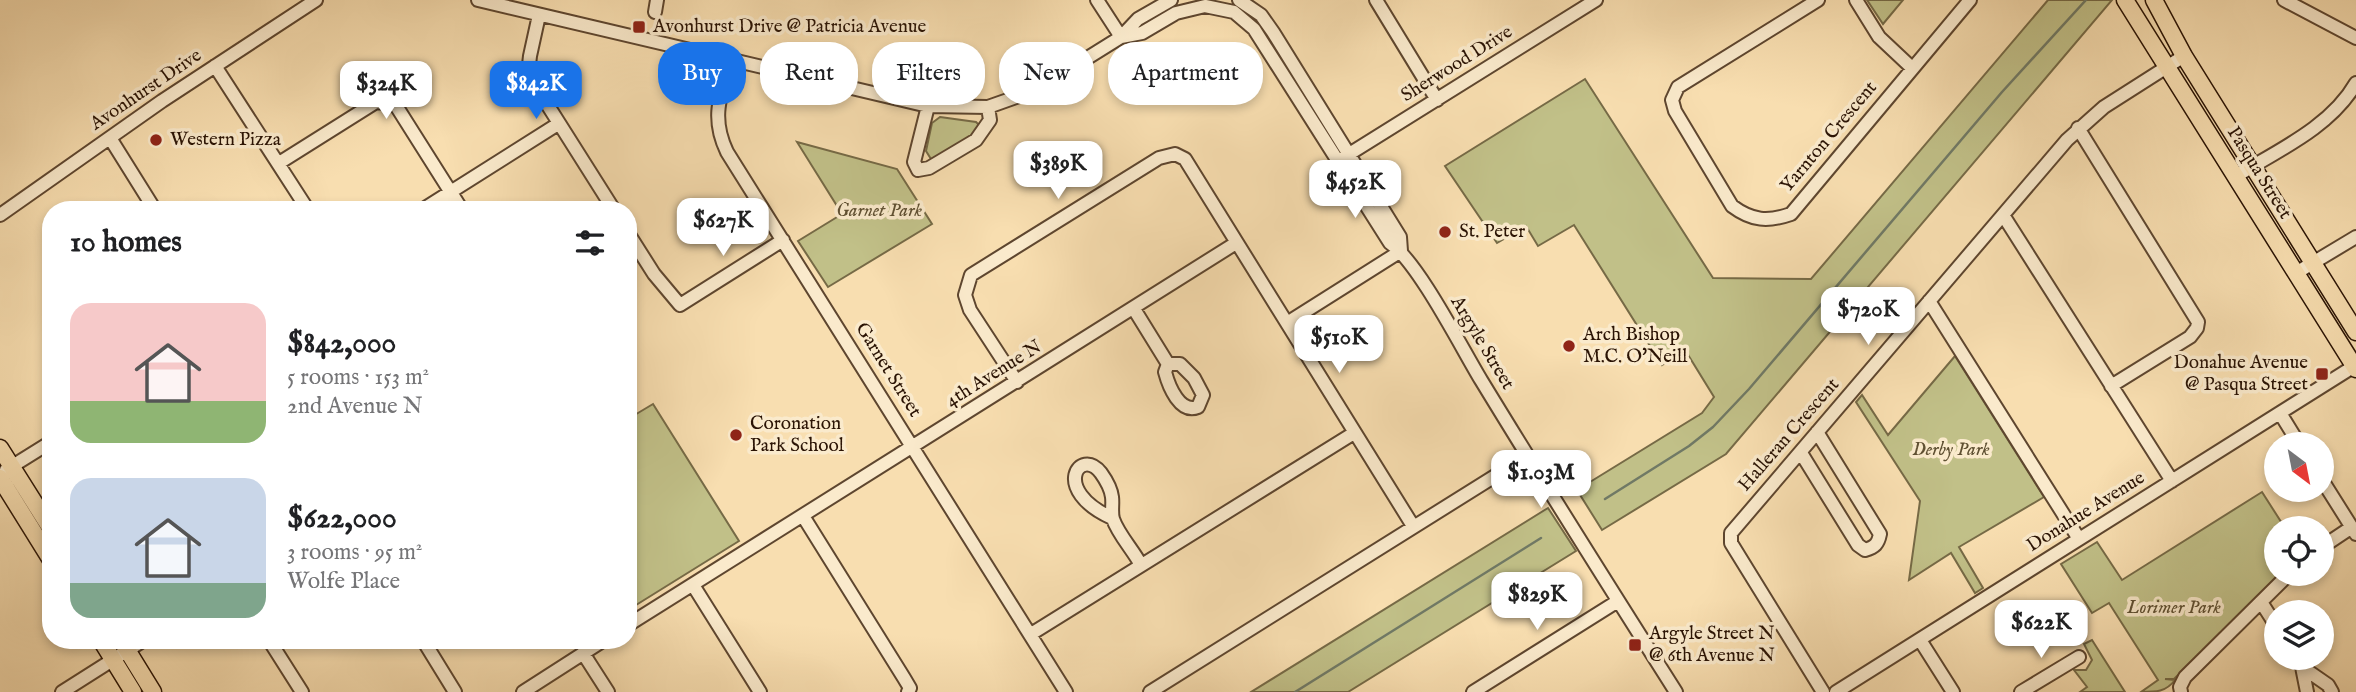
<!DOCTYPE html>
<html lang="en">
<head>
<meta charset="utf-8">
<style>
	:root { --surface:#fff; --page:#f2f2f2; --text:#202124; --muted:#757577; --accent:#1a73e8 }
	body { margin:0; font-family:"IM FELL English",serif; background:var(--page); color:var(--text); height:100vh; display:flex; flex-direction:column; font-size:26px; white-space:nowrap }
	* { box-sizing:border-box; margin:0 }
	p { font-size:23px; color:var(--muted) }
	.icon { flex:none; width:38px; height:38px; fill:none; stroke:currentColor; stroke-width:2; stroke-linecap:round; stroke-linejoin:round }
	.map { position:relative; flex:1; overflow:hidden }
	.sheet { position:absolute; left:42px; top:201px; width:595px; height:448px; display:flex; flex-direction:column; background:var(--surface); border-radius:28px; box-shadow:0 4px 10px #0003 }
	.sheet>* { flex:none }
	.top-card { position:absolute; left:658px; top:42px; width:665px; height:63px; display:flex; gap:14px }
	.needle { width:46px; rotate:148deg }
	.buttons { position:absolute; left:2264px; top:432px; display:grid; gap:14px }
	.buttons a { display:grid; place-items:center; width:70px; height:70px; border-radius:50%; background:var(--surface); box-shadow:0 4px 10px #0003; font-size:35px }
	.price { position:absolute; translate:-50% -60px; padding:0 16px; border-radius:14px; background:#fff; color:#222; font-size:23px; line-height:46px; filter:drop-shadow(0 2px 4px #0008) }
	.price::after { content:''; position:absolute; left:50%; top:42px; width:21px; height:16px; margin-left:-10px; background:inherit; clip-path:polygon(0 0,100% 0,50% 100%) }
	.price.selected { background:var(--accent); color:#fff }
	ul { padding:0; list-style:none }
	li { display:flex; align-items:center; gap:21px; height:175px; padding:0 28px }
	li span { display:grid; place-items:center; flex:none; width:196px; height:140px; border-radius:21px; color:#555 }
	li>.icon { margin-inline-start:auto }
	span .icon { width:84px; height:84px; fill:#fffc; stroke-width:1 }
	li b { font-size:30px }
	h2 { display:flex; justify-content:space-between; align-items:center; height:84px; padding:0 28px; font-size:30px }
	.pill { padding:0 24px; border-radius:28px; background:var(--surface); box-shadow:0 4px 10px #0003; font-size:24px; line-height:63px }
	.pill.selected { background:var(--accent); color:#fff }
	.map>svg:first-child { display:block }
	.green { fill:#c1c088; stroke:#766a46; stroke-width:2 }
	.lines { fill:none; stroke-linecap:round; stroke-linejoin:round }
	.stream { stroke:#707965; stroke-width:2.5 }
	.minor-casing { stroke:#5e462f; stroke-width:16 }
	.major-casing { stroke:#2a1304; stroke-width:19 }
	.minor { stroke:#faeacc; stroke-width:12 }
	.major { stroke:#f8deb0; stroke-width:16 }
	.poi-dot { fill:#8f2418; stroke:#faeacc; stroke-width:2.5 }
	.labels { text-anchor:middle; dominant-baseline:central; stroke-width:7; stroke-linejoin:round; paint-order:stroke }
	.poi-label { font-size:19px; fill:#2a1304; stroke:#faeacc; text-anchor:start }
	.street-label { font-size:19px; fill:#2a1304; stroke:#faeacc }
	.park-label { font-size:19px; font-style:italic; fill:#5f5032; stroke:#faeacc }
</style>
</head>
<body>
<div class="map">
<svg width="2356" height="692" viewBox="0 0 2356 692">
	<rect width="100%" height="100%" fill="#f8deb0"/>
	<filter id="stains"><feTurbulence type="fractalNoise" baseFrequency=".00286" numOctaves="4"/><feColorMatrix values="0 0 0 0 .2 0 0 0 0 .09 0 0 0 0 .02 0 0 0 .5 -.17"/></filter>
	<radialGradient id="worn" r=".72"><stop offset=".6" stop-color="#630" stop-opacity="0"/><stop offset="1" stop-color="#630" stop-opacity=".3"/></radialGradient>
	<path class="green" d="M1867,0H1903L1883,24Z
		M2048,0H2112L1726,454L1602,530L1577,490L1702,413L1714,397L1685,350L1662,365L1574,225L1538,246L1526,226L1497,243L1445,166L1585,79L1713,278L1811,279Z
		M940,117L976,122L979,125V131L936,159H931L926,151L932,123Z
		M797,142L897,169L932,224L828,287L798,241L842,214Z
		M1955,356L2044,497L1959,547L1983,588L1975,593L1951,553L1909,580L1920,501L1856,402L1862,395L1888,435Z
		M653,404L739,541L628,610V419Z
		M2262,492L2285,528H2277V574H2281L2174,679H2165L2175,680C2166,692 2156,692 2141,692L2158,680L2109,603L2092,613L2061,564L2097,542L2122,580Z
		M1548,508L1576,551L1348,692H1251Z
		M2092,640L2125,692H2080L2087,687L2074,670H2086L2092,660L2084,644Z"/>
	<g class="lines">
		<path class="stream" d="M1605,499L1689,446L1713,427L1749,389L2002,92L2086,0
			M1295,692L1541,538"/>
		<g class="minor-casing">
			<path id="minor" d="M478,0L928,106L988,107L1036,90L1121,37L1138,19L1171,0
				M1097,0L1121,37
				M1239,0L1261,15L1273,32L1400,237L1401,251
				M1376,0L1437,100
				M1818,0L1678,87L1672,100L1675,111L1732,206C1752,221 1768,222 1791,214L1970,0
				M1856,0L1879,37L1912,68
				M2284,0L2356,38
				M655,12L657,0
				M539,15L530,56L528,74L614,210
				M1121,37L1142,33L1176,13L1205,6L1234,12L1254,29L1390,243C1418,262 1461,347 1481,380C1545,485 1610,588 1676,692
				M731,59C721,94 710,117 727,152L1066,692
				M215,66L308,210
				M928,106L914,162L918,170L929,168L976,140L990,120L988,107
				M2078,128L2198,322L2197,328L2190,337L2111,386
				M110,138L155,210
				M1338,161L1596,0
				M279,163L376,102L395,104L462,210
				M2236,176C2277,151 2331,127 2356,83
				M422,210L558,124
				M0,215L162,101L316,0
				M2003,215L2172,481
				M628,233L654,274L680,305L783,240
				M2296,273L2356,237
				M1929,301L2079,539
				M1134,309L1168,364
				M1287,323L1401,251
				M1168,364H1180L1194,378L1203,395L1198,407C1180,414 1169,387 1165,372Z
				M1017,382L970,310L965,295L971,275L1159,158L1175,154L1185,159L1413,526
				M2280,413L2299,444
				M1801,453L1858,545L1865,550C1875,547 1878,544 1880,534L1817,432
				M6,470L51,442
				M2322,480L2356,534
				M803,516L904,678L910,688L908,692
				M1112,518C1050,490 1080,446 1101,473C1106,480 1111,489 1112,497C1113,504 1111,512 1113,519C1118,534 1133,550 1141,565
				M2322,547L2352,527
				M693,585L760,692
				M2261,602L2277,627
				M628,625L1236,243
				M1031,634L1354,433
				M269,640L302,692
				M423,640L455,692
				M1920,640L1953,692
				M583,653L608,692
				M2296,658L2302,667L2307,692
				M2302,667L2328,685L2332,692
				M62,692L144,640
				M523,692L604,640
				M1150,692L1527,456
				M1473,692L1618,601
				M1823,692L1731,543V533L2067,140L2104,107L2184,56
				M1836,692L2356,365
				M2021,692L2079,657
				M2181,692L2180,687L2185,677L2289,574"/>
		</g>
		<g class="major-casing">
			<path id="major" d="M2125,0L2356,369
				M2154,0L2184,56L2356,332
				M0,448L51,529
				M0,478L51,560
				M101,640L133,692
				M121,640L153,692"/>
		</g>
		<use href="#minor" class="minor"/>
		<use href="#major" class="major"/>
	</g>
	<g class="poi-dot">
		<rect x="632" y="20" width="14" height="14" rx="3.5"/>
		<circle cx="156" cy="140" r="7"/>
		<circle cx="1445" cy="232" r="7"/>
		<circle cx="1569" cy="346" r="7"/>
		<rect x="2315" y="367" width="14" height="14" rx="3.5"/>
		<circle cx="736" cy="435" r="7"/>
		<rect x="1628" y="638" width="14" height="14" rx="3.5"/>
	</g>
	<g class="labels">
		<g class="poi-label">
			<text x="653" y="27">Avonhurst Drive @ Patricia Avenue</text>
			<text x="170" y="140">Western Pizza</text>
			<text x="1459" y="232">St. Peter</text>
			<text x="1583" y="335">Arch Bishop<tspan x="1583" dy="22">M.C. O'Neill</tspan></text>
			<text x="2308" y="363" text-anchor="end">Donahue Avenue<tspan x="2308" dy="22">@ Pasqua Street</tspan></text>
			<text x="750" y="424">Coronation<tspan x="750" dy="22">Park School</tspan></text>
			<text x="1649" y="634">Argyle Street N<tspan x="1649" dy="22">@ 6th Avenue N</tspan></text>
		</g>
		<g class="street-label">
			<text transform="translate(1457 64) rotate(-32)">Sherwood Drive</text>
			<text transform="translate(146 90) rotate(-34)">Avonhurst Drive</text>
			<text transform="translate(1829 137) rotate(-50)">Yarnton Crescent</text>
			<text transform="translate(2259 173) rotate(58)">Pasqua Street</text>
			<text transform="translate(1482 343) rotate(59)">Argyle Street</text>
			<text transform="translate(888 370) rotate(58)">Garnet Street</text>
			<text transform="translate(994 374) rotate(-32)">4th Avenue N</text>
			<text transform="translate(1789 435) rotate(-49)">Halleran Crescent</text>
			<text transform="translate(2086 512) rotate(-32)">Donahue Avenue</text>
		</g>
		<g class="park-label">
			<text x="879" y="211">Garnet Park</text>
			<text x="1951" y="450">Derby Park</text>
			<text x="2174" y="608">Lorimer Park</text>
		</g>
	</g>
	<rect width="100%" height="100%" filter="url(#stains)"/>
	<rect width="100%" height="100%" fill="url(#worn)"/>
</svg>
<div class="buttons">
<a><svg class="needle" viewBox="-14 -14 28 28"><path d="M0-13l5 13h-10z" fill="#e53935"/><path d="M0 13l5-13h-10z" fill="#757577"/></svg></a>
<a><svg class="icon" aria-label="locate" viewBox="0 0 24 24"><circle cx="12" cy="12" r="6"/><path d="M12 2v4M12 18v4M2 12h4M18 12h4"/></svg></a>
<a><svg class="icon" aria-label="layers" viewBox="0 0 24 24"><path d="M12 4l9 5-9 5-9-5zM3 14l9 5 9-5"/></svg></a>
</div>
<b class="price" style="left:386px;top:121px">$324K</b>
<b class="price selected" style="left:536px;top:121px">$842K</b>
<b class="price" style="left:1058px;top:201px">$389K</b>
<b class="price" style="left:1355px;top:220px">$452K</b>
<b class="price" style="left:723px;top:258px">$627K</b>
<b class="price" style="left:1868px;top:347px">$720K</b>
<b class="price" style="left:1339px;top:375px">$510K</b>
<b class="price" style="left:1541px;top:510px">$1.03M</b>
<b class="price" style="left:1537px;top:632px">$829K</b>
<b class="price" style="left:2041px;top:660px">$622K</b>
<div class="top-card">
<a class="pill selected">Buy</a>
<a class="pill">Rent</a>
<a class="pill">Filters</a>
<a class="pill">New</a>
<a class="pill">Apartment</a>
</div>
<section class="sheet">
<h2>10 homes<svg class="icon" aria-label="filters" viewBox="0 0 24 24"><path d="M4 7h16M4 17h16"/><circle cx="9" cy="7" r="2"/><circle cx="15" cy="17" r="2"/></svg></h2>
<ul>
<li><span style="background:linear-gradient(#f6c9c9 70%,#8fb573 0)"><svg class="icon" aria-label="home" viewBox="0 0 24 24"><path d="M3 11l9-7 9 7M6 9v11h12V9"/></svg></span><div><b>$842,000</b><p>5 rooms · 153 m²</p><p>2nd Avenue N</p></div></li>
<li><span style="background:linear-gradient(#c9d6e8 75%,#7fa58c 0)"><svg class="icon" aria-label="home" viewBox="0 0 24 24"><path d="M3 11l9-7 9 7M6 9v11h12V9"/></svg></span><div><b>$622,000</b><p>3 rooms · 95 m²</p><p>Wolfe Place</p></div></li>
</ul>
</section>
</div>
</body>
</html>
